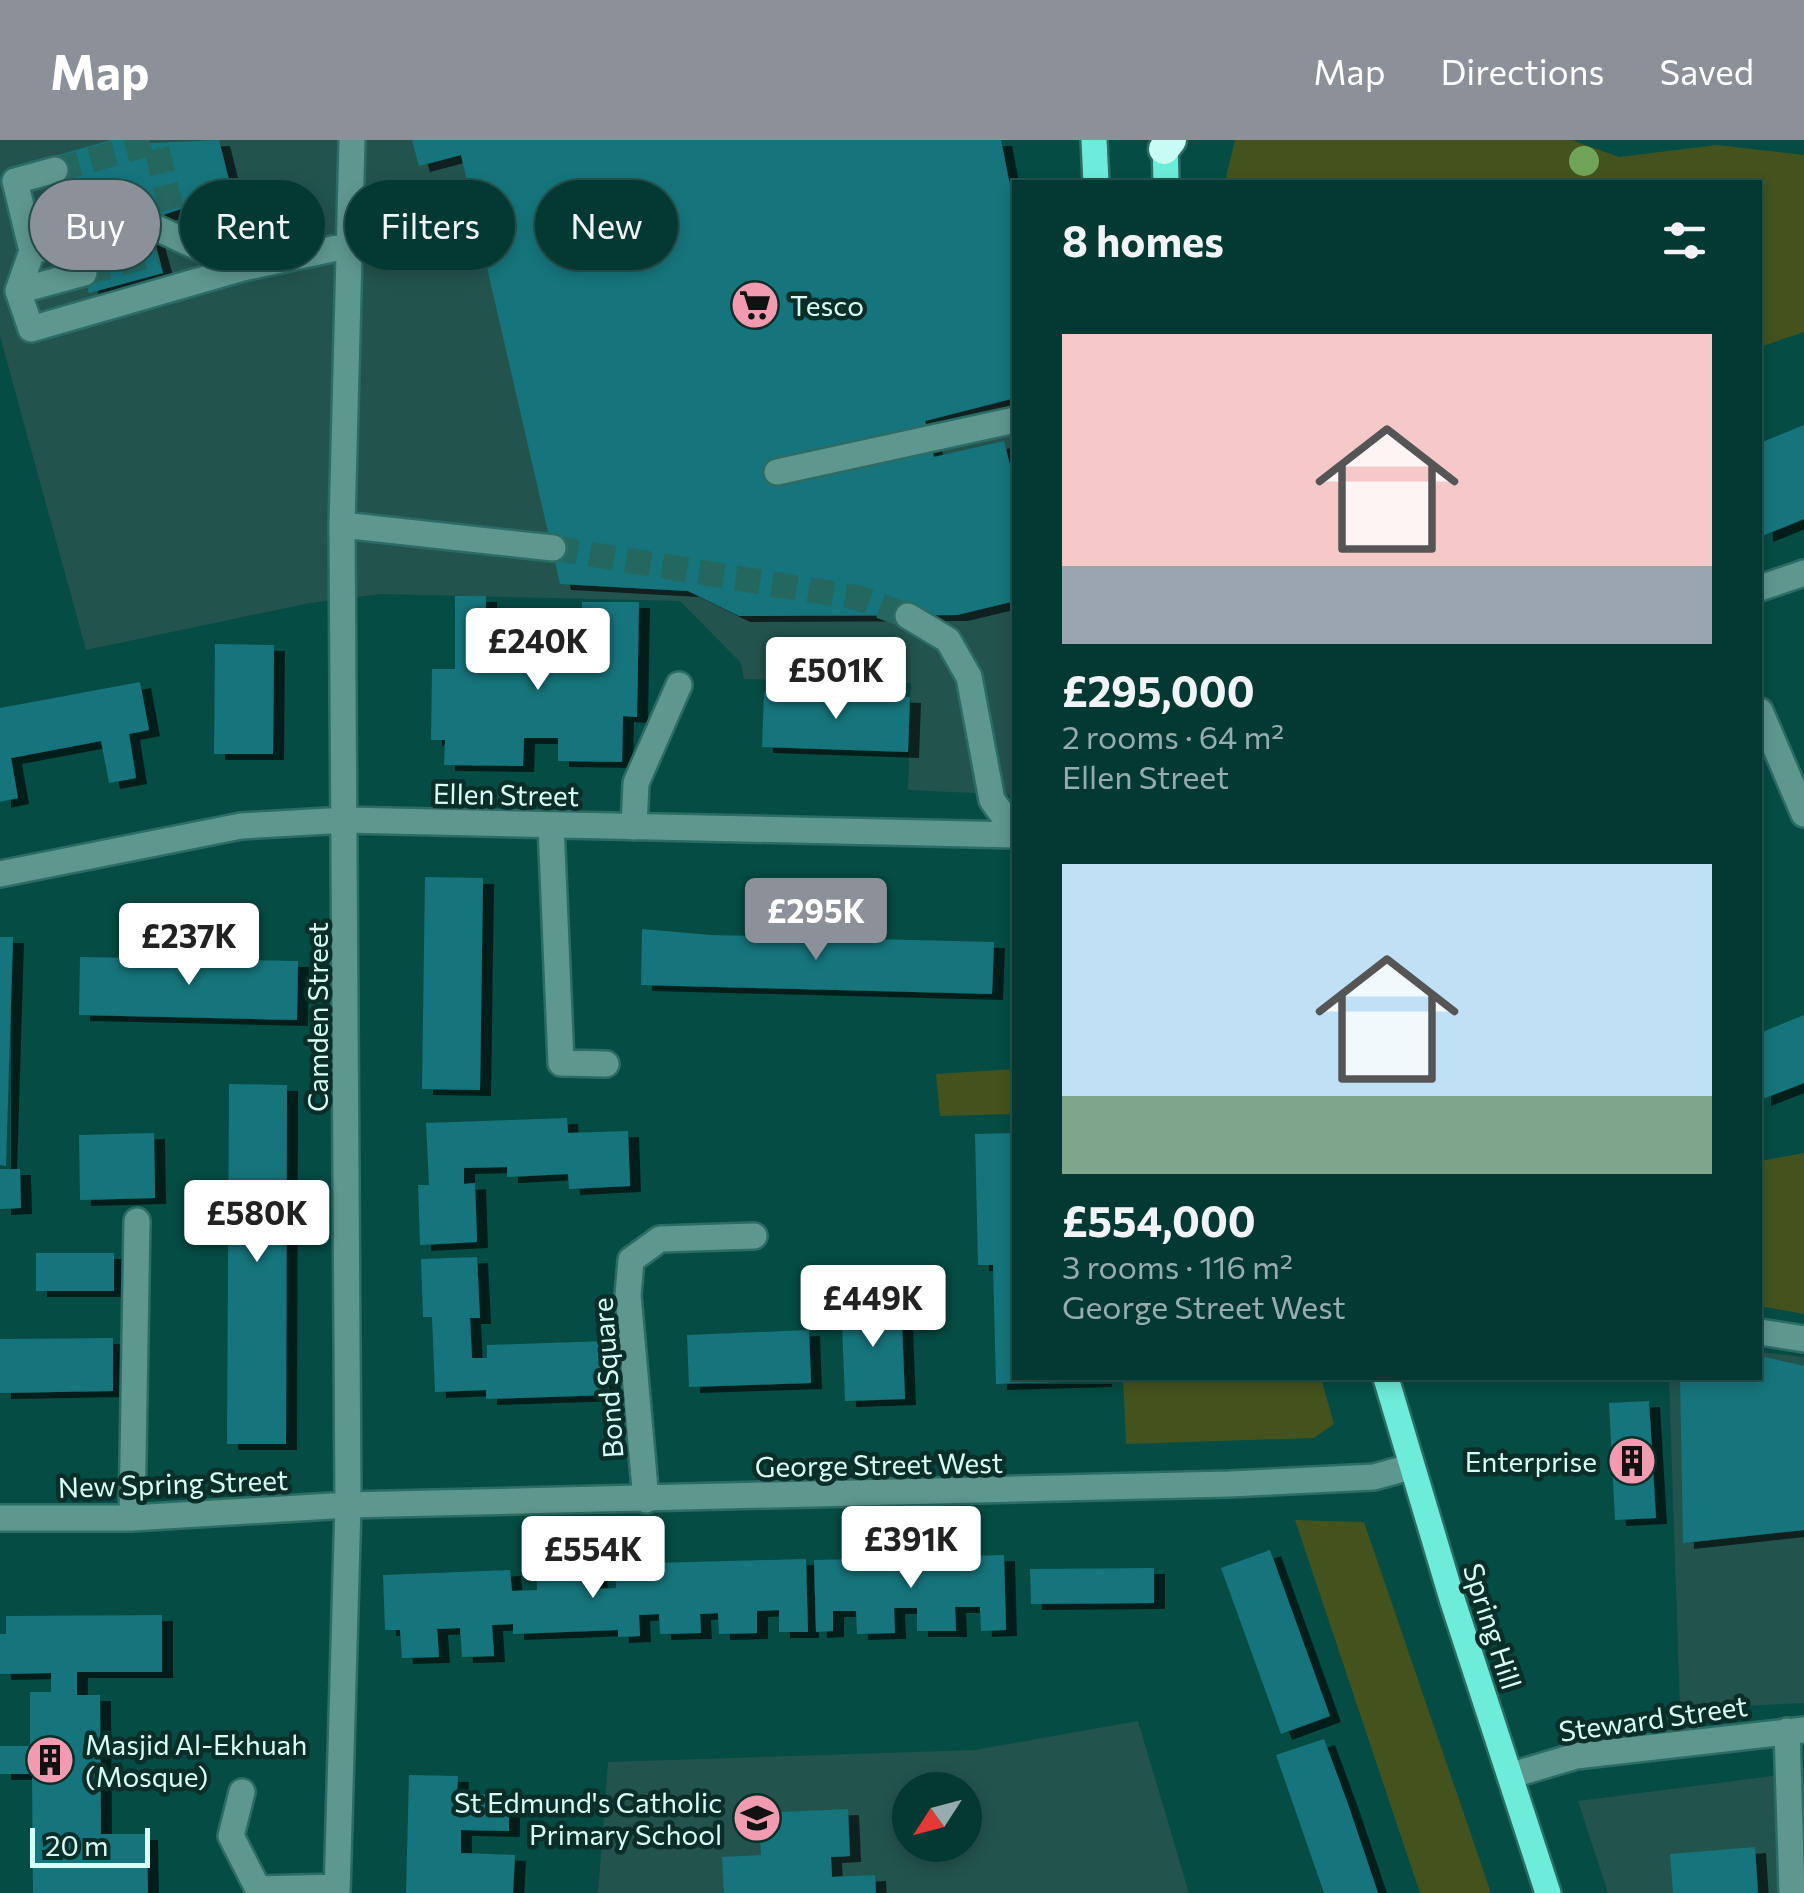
<!DOCTYPE html>
<html lang="en">
<head>
<meta charset="utf-8">
<style>
	:root { --surface:#043933; --page:#0d403b; --text:#f1f3f6; --muted:#97acac; --line:#25534e; --accent:#8c9099 }
	body { margin:0; font-family:Commissioner,sans-serif; background:var(--page); color:var(--text); height:100vh; display:flex; flex-direction:column; font-size:38px; white-space:nowrap }
	* { box-sizing:border-box; margin:0 }
	p { font-size:32px; color:var(--muted) }
	.icon { flex:none; width:55px; height:55px; fill:none; stroke:currentColor; stroke-width:2; stroke-linecap:round; stroke-linejoin:round }
	.map { position:relative; flex:1; overflow:hidden }
	.panel { position:absolute; left:1012px; top:40px; width:750px; height:1200px; display:flex; flex-direction:column; background:var(--surface); border-radius:0px; box-shadow:0 5px 15px #0003,0 0 0 2px var(--line) }
	.panel>* { flex:none }
	.guide { position:absolute; left:30px; top:40px; width:832px; height:90px; display:flex; gap:20px }
	.needle { width:65px; rotate:234deg }
	.controls { position:absolute; left:892px; top:1632px; display:grid; gap:20px }
	.controls a { display:grid; place-items:center; width:90px; height:90px; border-radius:50%; background:var(--surface); box-shadow:0 5px 15px #0003,0 0 0 2px var(--line); font-size:50px }
	.scale { position:absolute; left:30px; bottom:25px; width:120px; box-sizing:border-box; padding-left:10px; border:5px solid #d7fdf6; border-top:0; font-size:28px; line-height:35px; white-space:nowrap; color:#d7fdf6; -webkit-text-stroke:8px #0b2e29; paint-order:stroke }
	.price { position:absolute; translate:-50% -85px; padding:0 22px; border-radius:10px; background:#fff; color:#222; font-size:32px; line-height:65px; filter:drop-shadow(0 2px 5px #0008) }
	.price::after { content:''; position:absolute; left:50%; top:60px; width:30px; height:22px; margin-left:-15px; background:inherit; clip-path:polygon(0 0,100% 0,50% 100%) }
	.price.active { background:var(--accent); color:#fff }
	ul { padding:0; list-style:none }
	li { display:grid; align-content:center; gap:20px; height:530px; padding:0 50px }
	li span { display:grid; place-items:center; height:310px; border-radius:0px; color:#555 }
	li>.icon { margin-inline-start:auto }
	span .icon { width:180px; height:180px; fill:#fffc; stroke-width:1 }
	li b { font-size:42px }
	h2 { display:flex; justify-content:space-between; align-items:center; height:120px; padding:0 50px; font-size:42px }
	.pill { padding:0 35px; border-radius:45px; background:var(--surface); box-shadow:0 5px 15px #0003,0 0 0 2px var(--line); font-size:35px; line-height:90px }
	.pill.active { background:var(--accent); color:#fff }
	header { display:flex; align-items:center; gap:60px; box-sizing:border-box; height:140px; padding:0 50px; background:var(--accent); color:#fff }
	header strong { font-size:48px }
	nav { display:flex; gap:55px; margin-inline-start:auto; font-size:35px }
	.map>svg:first-child { display:block }
	.built { fill:#23534d; fill-rule:evenodd }
	.green { fill:#44531d }
	.building { fill:#15747c; filter:url(#shadow) }
	.lines { fill:none; stroke-linecap:round; stroke-linejoin:round }
	.minor-tunnel { stroke:#24675f; stroke-width:25; stroke-dasharray:25 12; stroke-linecap:butt }
	.minor-casing { stroke:#2b6c64; stroke-width:30 }
	.major-casing { stroke:#2b6c64; stroke-width:30 }
	.highway-casing { stroke:#2b6c64; stroke-width:35 }
	.minor { stroke:#5e978e; stroke-width:25 }
	.major { stroke:#6decda; stroke-width:25 }
	.highway { stroke:#c8fcf3; stroke-width:30 }
	.tree { fill:#70a557 }
	.labels { text-anchor:middle; dominant-baseline:central; stroke-width:9; stroke-linejoin:round; paint-order:stroke }
	.poi-label { font-size:28px; fill:#d7fdf6; stroke:#0b2e29; text-anchor:start }
	.street-label { font-size:28px; fill:#d7fdf6; stroke:#0b2e29 }
</style>
</head>
<body>
<header>
<strong>Map</strong>
<nav><a>Map</a><a>Directions</a><a>Saved</a></nav>
</header>
<div class="map">
<svg width="1804" height="1753" viewBox="0 0 1804 1753">
	<defs>
		<filter id="shadow"><feDropShadow dx="11" dy="6" stdDeviation="0" flood-color="#0009"/></filter>
	</defs>
	<rect width="100%" height="100%" fill="#054c44"/>
	<path class="built" d="M0,0H1001L1015,71V655L908,650L911,543L744,539L741,523L680,461L380,454L310,463L86,510L0,196Z
		M1760,1212L1804,1217V1563L1680,1569L1669,1238H1760Z
		M1138,1581L1189,1753H598L608,1622L975,1610ZM910,1650H965V1705H910Z
		M1804,1632V1753H1608L1578,1661Z"/>
	<path class="green" d="M1235,0H1572L1619,17L1717,5L1804,15V192L1760,207V42H1225Z
		M1015,929V974L940,976L936,934Z
		M1804,1013V1174L1760,1166V1021Z
		M1123,1238H1321L1334,1284L1314,1298L1126,1304Z
		M1295,1380L1364,1382L1491,1753H1420Z"/>
	<path class="building" d="M111,0H128L129,4L219,0L232,52L148,80L163,133L89,153L51,17Z
		M412,0H1001L1015,71V258L925,281L934,317L1004,301L1015,345V461L957,475L739,476L688,451L560,444L461,15L419,26Z
		M1804,285V379L1762,396L1760,303Z
		M455,456H486L485,532L581,533L582,462H639L637,577L623,576L622,622L558,621V598H524L523,626L444,625L445,600H431L432,529H455Z
		M215,504L274,505L273,614H214Z
		M140,542L149,590L129,594L136,638L109,643L101,601L11,618L18,658L0,662V568Z
		M764,552L910,557L908,612L762,607Z
		M425,737L483,738L480,950L422,949Z
		M642,789L711,795L994,802L992,854L641,845Z
		M0,797H13L6,1026L0,1025Z
		M80,817L298,821L297,880L79,875Z
		M1804,875V943L1760,960V893Z
		M229,944L287,945L286,1304H227Z
		M567,978L568,993L628,991L630,1046L569,1049L568,1034L507,1037V1027L464,1028V1044L475,1043L477,1102L420,1105L418,1045H429L426,983Z
		M154,993L155,1058L80,1060L79,995Z
		M1015,993V1238H1101V1241L996,1244L993,1125H978L975,994Z
		M0,1029H20L21,1068L0,1069Z
		M36,1113H114V1151H36Z
		M477,1117L480,1178H470L472,1218H487V1205L608,1201L609,1255L486,1259V1250L435,1252L432,1177H423L421,1119Z
		M901,1158L905,1259L845,1261L841,1160Z
		M809,1190L811,1243L689,1247L687,1195Z
		M113,1198V1251L0,1253V1199Z
		M1760,1216L1804,1226V1390L1683,1403L1680,1238H1760Z
		M1649,1261L1656,1378L1615,1380L1609,1263Z
		M1270,1410L1330,1576L1281,1594L1221,1428Z
		M1004,1415L1006,1490L981,1491L980,1467H955L956,1491H917V1468H894L895,1493L857,1494L856,1471H833V1491L816,1492L814,1420Z
		M806,1419L808,1492H779V1470L757,1471V1493L719,1494L718,1473L700,1474L701,1493L660,1494L659,1474L639,1475L640,1496L618,1497V1490L513,1494V1484L492,1485L494,1516L462,1517L460,1488L437,1489L439,1517L402,1518L400,1490H385L383,1435L510,1430L512,1451L537,1450L536,1427L596,1424L597,1449L616,1448L615,1424Z
		M1154,1428V1463L1031,1464L1030,1429Z
		M162,1475V1532H77V1555H100L101,1694H147L148,1753H33L32,1634H0V1606H30V1552H51V1533L0,1534V1494H6V1476Z
		M1324,1599L1348,1664L1378,1753H1324L1276,1615Z
		M409,1635L458,1636L457,1654L509,1655V1691L461,1690V1713L515,1715L513,1753H406Z
		M848,1669L850,1716L831,1717L832,1737L875,1735L876,1753H724L722,1717L761,1715L759,1673Z
		M1755,1707L1758,1753H1673L1670,1714Z"/>
	<g class="lines">
		<path class="minor-tunnel" d="M55,30L155,2L172,73
			M74,101L141,82L150,85
			M84,133L158,113
			M553,408L859,458L908,476"/>
		<g class="minor-casing">
			<path id="minor" d="M74,101L32,111L18,151L31,189L243,128L150,85
				M32,111L15,41L55,30
				M243,128L351,105
				M18,151L84,133
				M777,332L1015,280
				M342,385L553,408
				M1760,448L1804,433
				M908,476L948,500L969,537L992,660L1015,692
				M1760,571L1804,674
				M551,685L561,923L606,924
				M634,687L636,643L679,545
				M0,734L241,686L346,680L1015,695
				M1760,1192L1804,1199
				M646,1360L628,1155L631,1120L660,1099L754,1096
				M0,1378H132L348,1365L1229,1344L1374,1337L1410,1327
				M132,1378L137,1081
				M1787,1591L1792,1753
				M1512,1635L1576,1616L1804,1590
				M242,1652L231,1696L258,1749L337,1747
				M337,1753L348,1365L342,385L352,0"/>
		</g>
		<g class="major-casing">
			<path id="major" d="M1094,0L1096,42
				M1165,0L1166,42
				M1386,1238L1452,1459L1548,1753"/>
		</g>
		<g class="highway-casing">
			<path id="highway" d="M1164,9L1171,0"/>
		</g>
		<use href="#minor" class="minor"/>
		<use href="#major" class="major"/>
		<use href="#highway" class="highway"/>
	</g>
	<g class="tree">
		<circle cx="1584" cy="21" r="15"/>
		<circle cx="288" cy="62" r="15"/>
	</g>
	<defs>
		<g id="supermarket-disc" transform="scale(2.5)"><circle r="9.5" fill="#f19ab0" stroke="#0b2e29"/><path d="M-6-5.5h2.5l.6 2H6L4.5 2H-2.5L-4.4-4H-6ZM-1.5 3.2a1.3 1.3 0 1 0 .1 0ZM3 3.2a1.3 1.3 0 1 0 .1 0Z" fill="#111"/></g>
		<g id="building-disc" transform="scale(2.5)"><circle r="9.5" fill="#f19ab0" stroke="#0b2e29"/><path d="M-4-6H4V6H1V3H-1V6H-4ZM-2.5-4.3h1.7v1.8h-1.7ZM.8-4.3h1.7v1.8H.8ZM-2.5-1h1.7V.8h-1.7ZM.8-1h1.7V.8H.8Z" fill="#111"/></g>
		<g id="school-disc" transform="scale(2.5)"><circle r="9.5" fill="#f19ab0" stroke="#0b2e29"/><path d="M0-5L7-2L0 1L-7-2ZM-4 1L0 2.5L4 1V4Q0 6-4 4Z" fill="#111"/></g>
	</defs>
	<g fill-rule="evenodd">
		<use href="#supermarket-disc" x="755" y="165"/>
		<use href="#building-disc" x="1632" y="1321"/>
		<use href="#building-disc" x="50" y="1620"/>
		<use href="#school-disc" x="757" y="1678"/>
	</g>
	<g class="labels">
		<g class="poi-label">
			<text x="790" y="165">Tesco</text>
			<text x="1597" y="1321" text-anchor="end">Enterprise</text>
			<text x="85" y="1604">Masjid Al-Ekhuah<tspan x="85" dy="32">(Mosque)</tspan></text>
			<text x="722" y="1662" text-anchor="end">St Edmund's Catholic<tspan x="722" dy="32">Primary School</tspan></text>
		</g>
		<g class="street-label">
			<text transform="translate(506 654) rotate(1)">Ellen Street</text>
			<text transform="translate(317 877) rotate(-90)">Camden Street</text>
			<text transform="translate(607 1238) rotate(-94)">Bond Square</text>
			<text transform="translate(879 1324) rotate(-1)">George Street West</text>
			<text transform="translate(173 1343) rotate(-2)">New Spring Street</text>
			<text transform="translate(1493 1486) rotate(72)">Spring Hill</text>
			<text transform="translate(1653 1578) rotate(-8)">Steward Street</text>
		</g>
	</g>
</svg>
<div class="controls">
<a><svg class="needle" viewBox="-14 -14 28 28"><path d="M0-13l5 13h-10z" fill="#e53935"/><path d="M0 13l5-13h-10z" fill="#97acac"/></svg></a>
</div>
<div class="scale">20 m</div>
<b class="price" style="left:538px;top:553px">£240K</b>
<b class="price" style="left:836px;top:582px">£501K</b>
<b class="price active" style="left:816px;top:823px">£295K</b>
<b class="price" style="left:189px;top:848px">£237K</b>
<b class="price" style="left:257px;top:1125px">£580K</b>
<b class="price" style="left:873px;top:1210px">£449K</b>
<b class="price" style="left:911px;top:1451px">£391K</b>
<b class="price" style="left:593px;top:1461px">£554K</b>
<div class="guide">
<a class="pill active">Buy</a>
<a class="pill">Rent</a>
<a class="pill">Filters</a>
<a class="pill">New</a>
</div>
<section class="panel">
<h2>8 homes<svg class="icon" aria-label="filters" viewBox="0 0 24 24"><path d="M4 7h16M4 17h16"/><circle cx="9" cy="7" r="2"/><circle cx="15" cy="17" r="2"/></svg></h2>
<ul>
<li><span style="background:linear-gradient(#f6c9c9 75%,#9aa5b1 0)"><svg class="icon" aria-label="home" viewBox="0 0 24 24"><path d="M3 11l9-7 9 7M6 9v11h12V9"/></svg></span><div><b>£295,000</b><p>2 rooms · 64 m²</p><p>Ellen Street</p></div></li>
<li><span style="background:linear-gradient(#bfe0f5 75%,#7fa58c 0)"><svg class="icon" aria-label="home" viewBox="0 0 24 24"><path d="M3 11l9-7 9 7M6 9v11h12V9"/></svg></span><div><b>£554,000</b><p>3 rooms · 116 m²</p><p>George Street West</p></div></li>
</ul>
</section>
</div>
</body>
</html>
